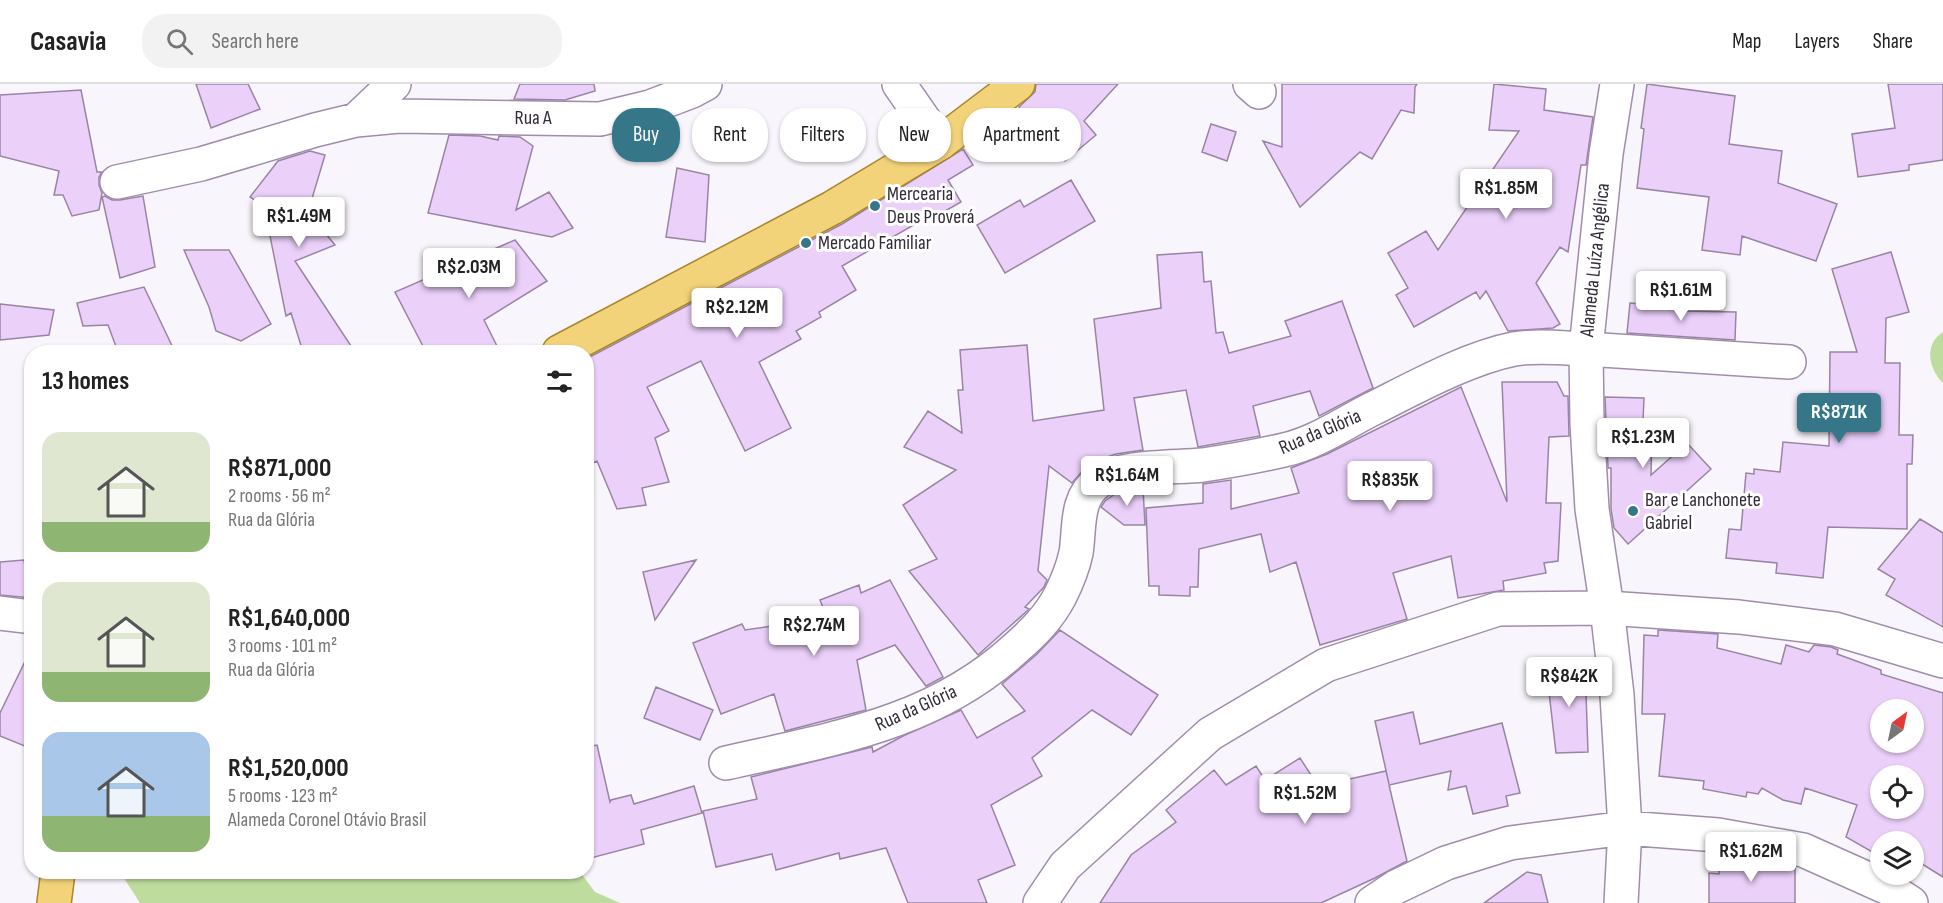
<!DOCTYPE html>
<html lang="en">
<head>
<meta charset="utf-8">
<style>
	:root { --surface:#fff; --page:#f2f2f2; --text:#222; --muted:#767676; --line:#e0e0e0; --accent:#357789 }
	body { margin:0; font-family:"Sofia Sans Condensed",sans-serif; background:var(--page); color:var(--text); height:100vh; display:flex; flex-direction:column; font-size:22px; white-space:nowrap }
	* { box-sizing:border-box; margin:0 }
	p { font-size:20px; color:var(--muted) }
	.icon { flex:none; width:33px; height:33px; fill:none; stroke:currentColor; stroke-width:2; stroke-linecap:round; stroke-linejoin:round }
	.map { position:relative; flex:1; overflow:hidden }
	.side { position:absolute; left:24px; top:261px; width:570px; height:534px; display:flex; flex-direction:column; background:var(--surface); border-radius:24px; box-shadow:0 2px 4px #0004 }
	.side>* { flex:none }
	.hud { position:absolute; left:612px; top:24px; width:570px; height:54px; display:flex; gap:12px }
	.needle { width:39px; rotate:33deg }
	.controls { position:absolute; left:1870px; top:615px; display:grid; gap:12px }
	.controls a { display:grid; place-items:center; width:54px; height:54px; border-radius:50%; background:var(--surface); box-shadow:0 2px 4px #0004; font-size:30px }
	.price { position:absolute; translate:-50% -51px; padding:0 14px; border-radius:6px; background:#fff; color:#222; font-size:20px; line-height:39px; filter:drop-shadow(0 2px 3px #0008) }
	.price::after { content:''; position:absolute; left:50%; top:36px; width:18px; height:14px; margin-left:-9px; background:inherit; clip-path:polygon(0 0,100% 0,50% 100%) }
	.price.selected { background:var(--accent); color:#fff }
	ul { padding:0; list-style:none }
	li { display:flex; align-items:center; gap:18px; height:150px; padding:0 18px }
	li span { display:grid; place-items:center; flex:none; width:168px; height:120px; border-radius:18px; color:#555 }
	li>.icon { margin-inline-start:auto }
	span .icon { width:72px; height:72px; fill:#fffc; stroke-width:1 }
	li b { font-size:26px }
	h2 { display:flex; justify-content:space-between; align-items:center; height:72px; padding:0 18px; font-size:26px }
	.pill { padding:0 21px; border-radius:24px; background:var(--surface); box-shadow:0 2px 4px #0004; font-size:21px; line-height:54px }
	.pill.selected { background:var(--accent); color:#fff }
	header { display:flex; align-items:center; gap:36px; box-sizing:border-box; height:84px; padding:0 30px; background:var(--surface); border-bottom:2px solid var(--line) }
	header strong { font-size:28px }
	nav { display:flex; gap:33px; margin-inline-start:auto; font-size:21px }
	.search { width:420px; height:54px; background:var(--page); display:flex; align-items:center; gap:15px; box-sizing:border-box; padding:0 21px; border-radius:24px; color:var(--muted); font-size:22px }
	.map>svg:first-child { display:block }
	.green { fill:#bedc9d }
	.building { fill:#ebd0fa; stroke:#9885a3; stroke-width:1.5; fill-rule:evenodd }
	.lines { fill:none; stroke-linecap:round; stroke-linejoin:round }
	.minor-casing { stroke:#a08dac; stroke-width:36 }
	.major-casing { stroke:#ab8528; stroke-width:36 }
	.minor { stroke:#fff; stroke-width:33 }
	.major { stroke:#f3d379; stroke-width:33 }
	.poi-dot { fill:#357789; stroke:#fff; stroke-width:2 }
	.labels { text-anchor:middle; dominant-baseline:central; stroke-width:6; stroke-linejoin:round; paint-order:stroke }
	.street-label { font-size:20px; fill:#332b38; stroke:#fff }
	.poi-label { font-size:20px; fill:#332b38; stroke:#fff; text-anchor:start }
</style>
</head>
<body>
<header>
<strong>Casavia</strong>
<div class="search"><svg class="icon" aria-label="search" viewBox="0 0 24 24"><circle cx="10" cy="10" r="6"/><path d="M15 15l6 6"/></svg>Search here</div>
<nav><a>Map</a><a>Layers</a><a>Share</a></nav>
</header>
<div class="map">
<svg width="1943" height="819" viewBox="0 0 1943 819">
	<rect width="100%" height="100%" fill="#f9f5fc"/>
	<path class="green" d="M1943,248V299C1928,284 1924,260 1943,248Z
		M120,788H580L595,808L620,819H140Z"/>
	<path class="building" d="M196,0H248L260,25L211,44Z
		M520,0H594L595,7L565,16L514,15Z
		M1036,0H1118L1084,37L1096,51L1065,77L1019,23L1035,8Z
		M1282,0H1417L1415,3L1414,29L1401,26L1372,75L1360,68L1300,123L1263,57L1282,63Z
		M1494,0L1546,5L1544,26L1593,33L1586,81H1581L1568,168L1560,163L1536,199L1560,240L1553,244L1508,247L1486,207L1480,215L1476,208L1414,243L1396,211L1408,204L1388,169L1426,147L1438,166L1519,47L1489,46Z
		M1647,0L1735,12L1729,60L1782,67L1778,99L1837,120L1816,177L1742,152L1740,171L1702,166L1709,113L1637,104L1644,45L1641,44Z
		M1888,0H1943V76L1909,81V86L1858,93L1852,50L1895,44Z
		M81,6L97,88H102L99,93V101L102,109L99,126L72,132L63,111H54L59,87L0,72V11Z
		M1211,40L1236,48L1227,77L1202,68Z
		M449,51L480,52L498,56L499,52L520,53L533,62L516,126L549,108L573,144L552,153L428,129Z
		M963,65L973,81L948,96L961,118L933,134L931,131L842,182L856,206L819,228L821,233L796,247L801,255L759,278L791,344L745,367L701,277L647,303L669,347L655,354L669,398L642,404L646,421L617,425L597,377L586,382V275L842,140Z
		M310,67L325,71L308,128L335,161L295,177L355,268H303L291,229L286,232L264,122L250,113L278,77Z
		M677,84L709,91L705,158L666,153Z
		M1071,96L1095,137L1005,189L977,141L1020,116L1024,123Z
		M105,112L112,116H120L143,112L155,183L120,194L102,113Z
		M515,156L547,197L484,236L500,268H426L395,208Z
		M184,166H229L271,240L241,257L216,247L209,223Z
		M1202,168L1204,198L1211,197L1216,249L1223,248L1229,269L1291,252L1285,237L1342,217L1373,304L1319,332L1310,307L1253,322L1260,352L1198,363L1186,306L1134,314L1143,366L1116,370L1099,376L1085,384L1072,399L1049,382L1038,487L1047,496L1044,503L1025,523L1029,525L1027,527L978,571L909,487L937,475L903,421L956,386L904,363L928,327L962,349L958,306H963L960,266L1027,261L1033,337L1104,326L1094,235L1161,224L1157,171Z
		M1891,168L1909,228L1886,234L1885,279H1900L1899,351H1913L1912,380H1907V445L1828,443L1823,494L1776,489L1777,479L1726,474L1729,445L1741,446L1746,389L1754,390V385L1780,388L1783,358L1829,362L1830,268H1857L1832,185Z
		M144,203L175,268H118L108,241L83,242L77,219Z
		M1630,219L1683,224V227L1736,228L1735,256L1627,249Z
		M0,220L54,226L49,251L0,256Z
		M1502,298H1557L1564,312H1568L1569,352L1549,353L1546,419H1561L1558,477L1544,479L1546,489L1503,497L1504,506L1458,514L1451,472L1393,489L1407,535L1320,561L1296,478L1270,488L1261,450L1199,465L1198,503H1190V512L1159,511V502H1149L1146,424L1203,419V400L1231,396V425L1299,409L1291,384L1327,370L1461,303L1507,418Z
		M1605,313L1644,314L1643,337H1652L1651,391L1687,359L1711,385L1628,460L1614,444L1611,425V384H1608Z
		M1143,404L1145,441H1124L1101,423L1105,417L1115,410Z
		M1920,435L1943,449V543L1886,511L1895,495L1878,485Z
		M24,476L26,489H32V514L0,511V478Z
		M696,476L655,536L643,488Z
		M890,496L943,593L926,602L895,561L857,576L866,626L785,647L774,610L721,630L693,559L742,540L745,546L827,534L820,516L859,501L861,509Z
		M1060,546L1158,611L1131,651L1092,626L1032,674L1042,692L991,721L1015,781L978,796L987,819H908L886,764L840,775L839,769L776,786L772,770L716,783L703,727L757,715L751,693L872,663L873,668L903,652L961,626L977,654L1025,627L1002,600L1036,571Z
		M1658,546L1718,550L1717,564L1781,580L1786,561L1809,568L1814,561L1831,563L1838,566L1837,570L1881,586V590L1943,609V793L1914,775V758H1885L1881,755V773L1846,753L1857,721L1805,704L1801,720L1783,716L1762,704L1758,710L1747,708L1746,713L1703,705L1704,697L1659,692L1665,630H1642L1644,551L1658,552ZM1881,626H1914V658H1881ZM1881,692H1914V724H1881Z
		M32,563V665L0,652V629Z
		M1585,581L1588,668L1556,669L1546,582Z
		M656,603L713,626L700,656L644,634Z
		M1413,628L1420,660L1502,639L1520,709L1506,712L1508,722L1473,730L1466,702L1448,706L1451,687L1389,701L1407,777L1375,794L1321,819H1100L1131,771L1176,738L1166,726L1214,686L1226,701L1256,682L1265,696L1300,674L1318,702L1386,687L1389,700L1375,637Z
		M597,661L610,718L611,716L631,711L634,720L694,702L702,729L641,746L644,760L587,775L592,763L586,744V663Z
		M1719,770L1751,776V778L1795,784V819H1709V789L1719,790Z
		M1527,788L1541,791L1548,819H1484Z"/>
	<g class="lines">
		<g class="minor-casing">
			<path id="minor" d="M899,0L940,59
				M1250,0L1259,8
				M1617,0L1606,70L1586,265L1587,339L1592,425L1607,524L1617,611L1625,744L1621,819
				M356,36L394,0
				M117,98L201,80L315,46L356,36L399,32L600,35L650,23L692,7L705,0
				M0,529L32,533
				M726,679C832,655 934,640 1017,563C1034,548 1049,533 1060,512C1066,500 1073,483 1076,469C1080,445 1075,414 1098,398C1121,381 1175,384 1203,381C1230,377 1258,372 1284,366C1316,359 1344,339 1372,325C1414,304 1468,274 1514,265C1537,261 1563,264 1586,265L1789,278
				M1040,819L1065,782L1210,650L1326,581L1498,525L1607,524L1739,533L1835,545L1943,577
				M1372,819L1396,803L1446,779L1510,759L1625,744L1718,751L1803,766L1888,804L1911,819"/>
		</g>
		<g class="major-casing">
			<path id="major" d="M559,268L832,124L940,59L1018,0
				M54,819L58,788"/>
		</g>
		<use href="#minor" class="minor"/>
		<use href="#major" class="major"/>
	</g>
	<g class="poi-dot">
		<circle cx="875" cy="122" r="6"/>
		<circle cx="806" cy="159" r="6"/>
		<circle cx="1633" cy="427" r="6"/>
	</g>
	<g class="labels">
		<g class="street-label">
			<text x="533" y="34">Rua A</text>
			<text transform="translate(1595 176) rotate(-84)">Alameda Luíza Angélica</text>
			<text transform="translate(1320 348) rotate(-23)">Rua da Glória</text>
			<text transform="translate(916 624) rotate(-24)">Rua da Glória</text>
		</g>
		<g class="poi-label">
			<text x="887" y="110">Mercearia<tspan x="887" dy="23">Deus Proverá</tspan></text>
			<text x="818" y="159">Mercado Familiar</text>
			<text x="1645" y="416">Bar e Lanchonete<tspan x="1645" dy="23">Gabriel</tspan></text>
		</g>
	</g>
</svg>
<div class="controls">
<a><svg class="needle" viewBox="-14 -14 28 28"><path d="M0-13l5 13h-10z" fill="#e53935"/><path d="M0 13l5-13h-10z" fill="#767676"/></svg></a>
<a><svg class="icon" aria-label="locate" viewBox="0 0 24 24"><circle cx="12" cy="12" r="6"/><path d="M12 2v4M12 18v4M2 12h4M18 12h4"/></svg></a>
<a><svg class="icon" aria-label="layers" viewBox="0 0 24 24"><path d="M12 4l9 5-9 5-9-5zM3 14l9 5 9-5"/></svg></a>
</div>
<b class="price" style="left:1506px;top:136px">R$1.85M</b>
<b class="price" style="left:299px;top:164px">R$1.49M</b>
<b class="price" style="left:469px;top:215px">R$2.03M</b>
<b class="price" style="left:1681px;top:238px">R$1.61M</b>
<b class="price" style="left:737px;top:255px">R$2.12M</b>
<b class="price selected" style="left:1839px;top:360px">R$871K</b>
<b class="price" style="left:1643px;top:385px">R$1.23M</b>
<b class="price" style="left:1127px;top:423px">R$1.64M</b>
<b class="price" style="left:1390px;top:428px">R$835K</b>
<b class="price" style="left:814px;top:573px">R$2.74M</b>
<b class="price" style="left:1569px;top:624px">R$842K</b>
<b class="price" style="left:1305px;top:741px">R$1.52M</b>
<b class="price" style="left:1751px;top:799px">R$1.62M</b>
<div class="hud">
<a class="pill selected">Buy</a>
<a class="pill">Rent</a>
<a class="pill">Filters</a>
<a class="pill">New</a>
<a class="pill">Apartment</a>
</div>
<section class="side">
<h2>13 homes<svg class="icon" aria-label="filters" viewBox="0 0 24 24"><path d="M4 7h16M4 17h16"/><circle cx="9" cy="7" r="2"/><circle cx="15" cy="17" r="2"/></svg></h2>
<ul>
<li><span style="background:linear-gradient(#dfe7d0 75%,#8fb573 0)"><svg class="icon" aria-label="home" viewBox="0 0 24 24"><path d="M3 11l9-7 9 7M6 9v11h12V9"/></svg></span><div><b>R$871,000</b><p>2 rooms · 56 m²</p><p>Rua da Glória</p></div></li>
<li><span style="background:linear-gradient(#dfe7d0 75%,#8fb573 0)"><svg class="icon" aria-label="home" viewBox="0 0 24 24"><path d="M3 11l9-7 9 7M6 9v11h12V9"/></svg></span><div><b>R$1,640,000</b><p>3 rooms · 101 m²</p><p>Rua da Glória</p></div></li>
<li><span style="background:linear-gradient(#a9c7e8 70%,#8fb573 0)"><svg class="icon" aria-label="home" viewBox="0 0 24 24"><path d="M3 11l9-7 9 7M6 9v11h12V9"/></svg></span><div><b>R$1,520,000</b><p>5 rooms · 123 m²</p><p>Alameda Coronel Otávio Brasil</p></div></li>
</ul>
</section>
</div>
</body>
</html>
